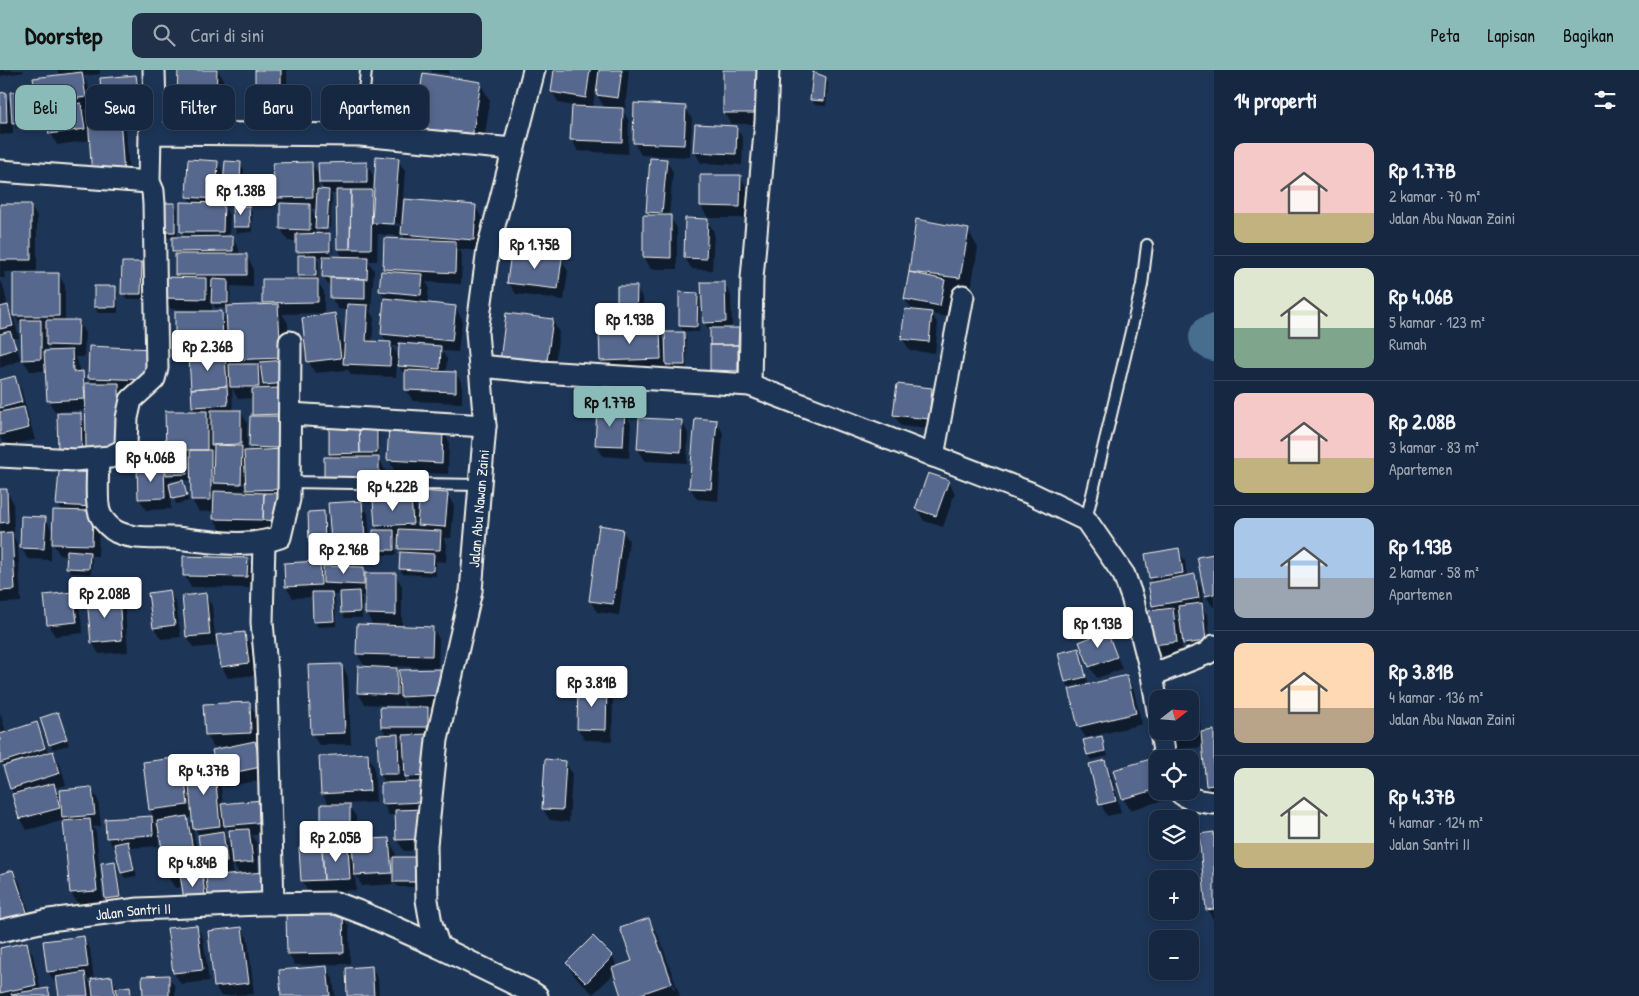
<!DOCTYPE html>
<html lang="id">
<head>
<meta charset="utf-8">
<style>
	:root { --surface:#162841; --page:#1f3048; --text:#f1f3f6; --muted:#9ea6b1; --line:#35445a; --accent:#8bbbb9 }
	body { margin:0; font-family:"Patrick Hand",sans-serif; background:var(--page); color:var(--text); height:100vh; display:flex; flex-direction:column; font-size:19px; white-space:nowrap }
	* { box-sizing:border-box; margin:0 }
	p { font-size:16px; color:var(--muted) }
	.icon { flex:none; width:28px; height:28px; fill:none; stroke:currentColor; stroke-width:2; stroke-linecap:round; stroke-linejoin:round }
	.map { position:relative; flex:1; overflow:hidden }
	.details { display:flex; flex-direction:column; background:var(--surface); width:425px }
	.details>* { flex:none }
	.banner { position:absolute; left:15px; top:15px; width:475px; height:45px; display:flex; gap:10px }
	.needle { width:32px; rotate:73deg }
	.tools { position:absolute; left:1149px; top:620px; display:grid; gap:10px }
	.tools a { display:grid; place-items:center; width:50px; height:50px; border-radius:10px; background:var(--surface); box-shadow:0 2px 8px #0003,0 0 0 1px var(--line); font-size:25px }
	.price { position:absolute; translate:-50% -42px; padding:0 11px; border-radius:5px; background:#fff; color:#222; font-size:16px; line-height:32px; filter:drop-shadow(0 1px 2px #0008) }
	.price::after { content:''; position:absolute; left:50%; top:30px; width:15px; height:11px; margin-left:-8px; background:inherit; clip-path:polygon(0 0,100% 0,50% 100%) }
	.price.selected { background:var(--accent); color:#111 }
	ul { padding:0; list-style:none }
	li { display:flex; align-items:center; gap:15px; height:125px; padding:0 20px }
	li+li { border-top:1px solid var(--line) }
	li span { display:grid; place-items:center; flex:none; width:140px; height:100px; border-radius:10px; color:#555 }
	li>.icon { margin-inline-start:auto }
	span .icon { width:60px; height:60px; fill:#fffc; stroke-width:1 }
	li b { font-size:21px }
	h2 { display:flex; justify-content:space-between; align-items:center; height:60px; padding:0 20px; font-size:21px }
	.tag { padding:0 18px; border-radius:10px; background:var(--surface); box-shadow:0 2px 8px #0003,0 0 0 1px var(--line); font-size:18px; line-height:45px }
	.tag.selected { background:var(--accent); color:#111 }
	header { display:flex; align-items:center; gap:30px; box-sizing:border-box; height:70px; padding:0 25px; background:var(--accent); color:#111 }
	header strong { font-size:24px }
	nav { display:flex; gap:28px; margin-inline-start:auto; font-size:18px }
	.search { width:350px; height:45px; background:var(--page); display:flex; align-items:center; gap:12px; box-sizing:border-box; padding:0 18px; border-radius:10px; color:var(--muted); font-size:19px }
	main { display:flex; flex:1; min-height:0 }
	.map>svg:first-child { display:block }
	.shadow { fill:#0007; fill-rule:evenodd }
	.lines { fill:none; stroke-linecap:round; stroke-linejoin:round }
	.river { stroke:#476e8f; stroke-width:44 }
	.building { fill:#57678e; stroke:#f4f1e8 }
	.service-casing { stroke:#f4f1e8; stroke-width:14 }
	.minor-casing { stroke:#f4f1e8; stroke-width:25 }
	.service { stroke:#1d3557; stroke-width:10 }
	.minor { stroke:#1d3557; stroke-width:21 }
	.labels { text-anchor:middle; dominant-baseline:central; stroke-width:5; stroke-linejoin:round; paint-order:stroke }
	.street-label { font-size:15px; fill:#f4f1e8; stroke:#1d3557 }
</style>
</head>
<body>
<header>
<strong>Doorstep</strong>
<div class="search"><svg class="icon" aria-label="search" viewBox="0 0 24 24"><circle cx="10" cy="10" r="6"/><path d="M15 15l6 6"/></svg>Cari di sini</div>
<nav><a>Peta</a><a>Lapisan</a><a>Bagikan</a></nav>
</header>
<main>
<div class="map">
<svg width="1214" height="926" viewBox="0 0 1214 926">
	<rect width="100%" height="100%" fill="#1d3557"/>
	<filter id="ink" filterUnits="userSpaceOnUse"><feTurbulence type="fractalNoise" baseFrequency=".02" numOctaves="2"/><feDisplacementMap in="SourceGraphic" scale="10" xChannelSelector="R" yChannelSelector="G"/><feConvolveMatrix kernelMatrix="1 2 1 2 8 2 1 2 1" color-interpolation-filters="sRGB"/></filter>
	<g filter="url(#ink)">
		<path class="shadow" d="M0,0H23L24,2L0,6Z
			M57,0H100V4L83,6L88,15L90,26L41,32V35L90,28L92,39L84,40L88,49L116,47L113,40L112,27H106L102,22L101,9L136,6L139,12L140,25L143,30V44L119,46L126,59L130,117L91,70L57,75L51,63L48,45H45L38,34L60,6Z
			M179,0H236H218L223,9L221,65L184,64L177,52Z
			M256,0H287V26H263L256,14Z
			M431,0H449V4L432,2Z
			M555,0H629L625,39H622L629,51L628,84L578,81L572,70L573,36L559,33L552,22ZM595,21L605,39L593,38Z
			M728,0H756L763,12V54H731L724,43Z
			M825,8L828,14L826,36L815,35L812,30Z
			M480,13L490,31L482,85L426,76L416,59Z
			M24,22L28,28L30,57L16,58L13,52V64L0,65V24H5L12,36Z
			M685,37L692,49L690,87L641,85L634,73Z
			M736,57L743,69L742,95L701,93L695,82Z
			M398,90L405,101L400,166L378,164L377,191H368L374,200L371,241L369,240L374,248L372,272L387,273L382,264L385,230L381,221L386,203L384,199L406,170L402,163L475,136L482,148L480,181L459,179L462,184L461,214L426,212L429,217L427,234L455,237L462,249L458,282L442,281L447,289L446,302L456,303L462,314V333L413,331L406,320V308L399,296L400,276H392L398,286L396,307L351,305L348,300L315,303L309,292L334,245L341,256L344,279H345L347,240L338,239L331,227V218H330L323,207L324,187H316L319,192L318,212L324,222V243L282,244L288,253L291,430L269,449V451L284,452V456L269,455V461L221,460L214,449V441L199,442L192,430V391H174L167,380L196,342L193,337L190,291H183L177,280L201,242V240L171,239L164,228L179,208L177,205V188L173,182V167H161L174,134L178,140L177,168H185L181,161L192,134L187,126L217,92L225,105L240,93L244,99L241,134L226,133L222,126V134L230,146L229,167H232L239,179V186H246L253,197V217L231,216L230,237L266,236L264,232L302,210L299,205V185L298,182L297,171H288L281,159V137L276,128L275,94L311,93L320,107L366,94L373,105V123H375ZM318,110L324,120H319ZM331,124H338V179L343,188L332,187L326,177L328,175L333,183L330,161L318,160V158H330L332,126ZM311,139H318L317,150ZM379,152L400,154V156L379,154ZM316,156L320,164H316ZM212,232L215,238H227V253L221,242H212ZM227,291H230L232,296H229ZM232,318L238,329L253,328L254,347L251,377L253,382H247V353L241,341H233ZM219,412L247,413V415L219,414Z
			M666,90L673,102L669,146L677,158V199H651L644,187V147H650L647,142Z
			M701,106H740L747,118L746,148H708L701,136Z
			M0,135H30L37,147V201L4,202L5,208H0Z
			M248,137L252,143V162L237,163L234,157L233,138Z
			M707,150L714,162L712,200L692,199L685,188Z
			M917,151L968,160L978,178L970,225L951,223L947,247L932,244L938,255L935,283L910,281L903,269L913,241L905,229L911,202Z
			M561,189L568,201L564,230L516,224L509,213Z
			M141,194L144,199V229H126L123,223Z
			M59,205L65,216V251H78L85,263L84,287H75L78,292L79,302H82L89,314H93L89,307L159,292L158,321L122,320L126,326V392L66,394L80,344L87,357V340L55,342L48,330L47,301H30L23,290L21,258L15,246ZM47,275L51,282H47Z
			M0,211L3,215L8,237L14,248L19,268L13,269L21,290L0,298Z
			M724,213L731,225L732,259H738L741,265L744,312H718L711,300V264L704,252Z
			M95,217H115L118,223V243H98L95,237Z
			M636,217L643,229L642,261H659L667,274L683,263L686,268L687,300L670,301L666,294L667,300L608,302L601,290L623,262L618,252Z
			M697,224L700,230L699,262L683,261L680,256Z
			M552,250L559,262L553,309L508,303Z
			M14,308L21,319L35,370L5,376L0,367V311Z
			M931,319L938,331L935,360L901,356L895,345Z
			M624,342L631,354L629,388L603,386L597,375Z
			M716,351L723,363L718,431L697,429L690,418Z
			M682,352L688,363L687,393L645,391L638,379Z
			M376,354L379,360V388L385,400V419H332L325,407L333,388L330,384Z
			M442,359L449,371L448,404L395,402L389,390Z
			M186,394L189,399V410L170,411V415L182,412L185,417L189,431L176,434L172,421L170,422L171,439L146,440L139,428L163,397L167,404Z
			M95,404L99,454L98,486H91L92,488L91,504L71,503L67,498L68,485H60L51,471V490L28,489L21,478L45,448L53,462L62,441L58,434Z
			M948,411L955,423L943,457L924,451L917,439Z
			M6,420L13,432L14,464H12L18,475L21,532L0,533V421Z
			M447,424L454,436L451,468H443L447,474L446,492L436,491V506L403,504L400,499L402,483L399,478L400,467H396V485H378L374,480L379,461L376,456L375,431L411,429L419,443Z
			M361,432L368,444L371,479L339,482L332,470Z
			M323,442L326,448L328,477L314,478L310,473Z
			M622,460L629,471L619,545L597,542L590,530Z
			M1178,480L1185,491L1187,507L1194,506L1201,517L1204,540L1208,546L1212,583L1191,586L1181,569L1183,583L1161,586L1154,574L1157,541L1154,536L1150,514L1153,513L1150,508ZM1180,544L1182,556L1175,545Z
			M1214,485V537H1213L1206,526Z
			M247,489L254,500L253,518L191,517L184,505Z
			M319,492L325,502L363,498L367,504H395L402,516V557L433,558L439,569L438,598L395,596L400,605L440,600L446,612L448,636L427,637L434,650L432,780L404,781L397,770L396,745H389L383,733L386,714L380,704L379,666H387L382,657L408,638L403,629V636L365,634L358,623L365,597L357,584L373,556L367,544L366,526H360L362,528V548H345L342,542V525H333L335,528L336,556L318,557L314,551V527L293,528L286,517ZM405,668V679L399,669ZM405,704L410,713H405Z
			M169,521L176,533L181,567L161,569L154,558Z
			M73,523L79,535L83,563L55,566L48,555Z
			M205,525L212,536L216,576L194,578L187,567Z
			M118,528L125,539L128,582L99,584L92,572Z
			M244,563L251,575L255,605L228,608L222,597Z
			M1106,563L1113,575L1122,599L1097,608L1090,597L1080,573Z
			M1078,579L1081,585L1088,613L1069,617L1066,612Z
			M342,595L348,607L351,674L319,675L312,664Z
			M1126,606L1133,618L1142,654L1086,668L1079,657L1070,620Z
			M606,618L613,630L612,671L585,670L578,659Z
			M1193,628L1199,640L1201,663L1214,662V727L1208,716L1204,677L1177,679L1170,667L1190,661V629H1180Z
			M249,633L256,645L257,674H256L261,684L267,709L225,717L220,709L223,735L261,731L270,763L252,765L256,772L259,804L272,842L217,847L211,838L183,817L175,818L168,807L158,751L154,752L160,762H158L159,776L130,778L137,806L125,808L122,803L117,779H114L108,767L107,750L154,747L150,740L182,689L189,702L213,693L216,699L232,676L213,677L206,665ZM194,747L195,758L199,766L203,795L211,808L208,815L200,802L193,759L186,748ZM225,755L231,766L232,783L230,784L229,774L225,768ZM231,790L240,806L224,807V805L233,804Z
			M0,642L6,663L36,654L43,666L48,683L53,682L60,694L66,715L56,718L62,729L91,718L98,730L101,756L93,757L96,762L103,832L78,834L71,823L66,752L65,750L27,760L20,748L14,725L0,689Z
			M57,644L69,675L53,679L50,674Z
			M1101,667L1104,673L1108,686L1091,690L1088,685Z
			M367,684L374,696L376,732L348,734L356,747V771L389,770L395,781L396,788L415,789L418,794L417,817H398L396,814L362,816L355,803L356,820L308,822L302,811L328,778L323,769L329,735L322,723ZM354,780L355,790L349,781ZM398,801V804L359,806V803Z
			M1153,690L1158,697V721H1166L1168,729L1130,740L1123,728Z
			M565,692L572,703L569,752L550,750L543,739Z
			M1105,692L1111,703L1121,743L1107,746L1101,734Z
			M1214,764V851L1207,839Z
			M115,793L118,798L122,833L109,834L106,829Z
			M13,801L20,813L34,857L0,805Z
			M342,845L349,857L350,894L295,895L288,883Z
			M649,849L659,867L680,926H623L615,903L593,924L574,905L567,893L612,887L618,897L633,892ZM654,866H657L675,918L673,919Z
			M197,856L203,868L209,911L181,914L174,903Z
			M242,858L248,870L254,924L221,926L215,916Z
			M84,868L90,879L94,910L111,907L118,919L129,918L133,926H60L58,913H55L48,901ZM92,908L93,920L87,909Z
			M27,873L33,885L41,921L48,920L51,926H0V879Z
			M327,897L333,909L335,926H283Z
			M372,898L378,909L379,926H348Z
			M168,906L175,917V926H144Z"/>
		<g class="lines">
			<path class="river" d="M1214,266L1211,267L1214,269"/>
		</g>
		<path class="building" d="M178,0H217L215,54L176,52Z
			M255,0H281V14L255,15Z
			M554,0H590L586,28L551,22Z
			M599,0H622L618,28L596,25Z
			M723,0H757V43H723Z
			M82,2L86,27L37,34L33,8Z
			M813,2L826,7L824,31L810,30Z
			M423,3L481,12L472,68L414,59Z
			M136,5L138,19L101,22L100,8Z
			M25,21L28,52L12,53L10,22Z
			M6,22L7,53H0V23Z
			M140,23L141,39L111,41V24Z
			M81,33L85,59L49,64L45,38Z
			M634,33L686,36L684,75L633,73Z
			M572,36L623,38L622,72L570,70Z
			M120,46L124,105L92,107L88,48Z
			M695,54L737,56L736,84L693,82Z
			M376,86L399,88L394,154L372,153Z
			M650,88L667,89L662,143L646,142Z
			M188,89L218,91L216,129L186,127Z
			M225,91L241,92L239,129L222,127Z
			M312,92L313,127L275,128L273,93Z
			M367,92V113H319L318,93Z
			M700,105H741L740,137L700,136Z
			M317,119L329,120L327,159H315Z
			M336,120H351L350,179H337Z
			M351,120H372L371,179H350Z
			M404,129L476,135L474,170L401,164Z
			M180,132L224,133L223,162H180Z
			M157,133H175V162H157Z
			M280,133L310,134V160L280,159Z
			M0,134H31V190H0Z
			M232,136H249L250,157H233Z
			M643,145H671V188L643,187Z
			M685,148L708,149L706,189L684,188Z
			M916,149L969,159L960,208L909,202Z
			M330,163V181L296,182V164Z
			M233,166V181L172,182V167Z
			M384,168L456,171L455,203L383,199Z
			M511,182L562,188L558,219L507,213Z
			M175,184H247V205H175Z
			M298,185H316V206H298Z
			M323,186L368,187L367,209L322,207Z
			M122,192H142L141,224H121Z
			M381,201L423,204L421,225L379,221Z
			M909,202L945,210L940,236L904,229Z
			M13,203H59V246H13Z
			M164,207L206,208V229L163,228Z
			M330,208L365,209V229L330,228Z
			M212,209L228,210V233H211Z
			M262,209H318V232L262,233Z
			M701,212H725L726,252L703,253Z
			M94,216H116V237H94Z
			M617,216H637L636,253H617Z
			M679,222L698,223L697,257L679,256Z
			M384,228L456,236L452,271L381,264Z
			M278,234L281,288L228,290L226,236Z
			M347,234L368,235L366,271L391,272L390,296L343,294Z
			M8,235L13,256L0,259V237Z
			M905,239L932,242L929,272L901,269Z
			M175,241H222L223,280H175Z
			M335,243L341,288L307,292L302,248Z
			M506,243L553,249L546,298L500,291Z
			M21,250H41V289L22,290Z
			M46,250H79L78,276L46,275Z
			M710,258H739L738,275H710Z
			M660,259L661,289L600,291L599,261Z
			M10,261L16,278L0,284V264Z
			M665,262H684L685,295H666Z
			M399,273L441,276L440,299L398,296Z
			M710,275H738V301L710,300Z
			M89,276L153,279L152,310L88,308Z
			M72,280L73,302L83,301L85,329L47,331L44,281Z
			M225,285L227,316L191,319L189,287Z
			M286,290L288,313L263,315L260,292Z
			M229,294H258L259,317H230Z
			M405,300L456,302V322L405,320Z
			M15,306L22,332L0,338V310Z
			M85,313H119L120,380H86Z
			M897,314L932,318L929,349L893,345Z
			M227,316L228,335L192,337L191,319Z
			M280,318L281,344L252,345V319Z
			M24,337L29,358L0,365V342Z
			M597,339L625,341L623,376L595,375Z
			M211,340H241V374L211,375Z
			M165,341H207V380H166Z
			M57,343H81L82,382H58Z
			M250,346H279L278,378L249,377Z
			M639,348L682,350L681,382L637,379Z
			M695,348L717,350L711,419L689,418Z
			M329,353H359L360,383L329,384Z
			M359,353H377V383H360Z
			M389,355L443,358L442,393L387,390Z
			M214,375L242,376L241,414L213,413Z
			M284,379L286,419L246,420L244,381Z
			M190,380H211V430H191Z
			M324,387H379V407L324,408Z
			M186,392L187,404L166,405L165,393Z
			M164,396L165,428L138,429L137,397Z
			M59,401L96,403L94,437L56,435Z
			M928,403L949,410L936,446L915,439Z
			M183,410L187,426L172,429L169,414Z
			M0,419H7L8,452L0,453Z
			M214,421L264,423L263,450L213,449Z
			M420,421L448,423L445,457L417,455Z
			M264,423H282L281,451L263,450Z
			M411,427L413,454L375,456L373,430Z
			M362,431L365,468L331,471L328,433Z
			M53,440L93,441L92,475L52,474Z
			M324,441L325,472L309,473L308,442Z
			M21,446L46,447L44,479L20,478Z
			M599,455L623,459L613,534L589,531Z
			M399,459L441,461L440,480L398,479Z
			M373,460H394V480H373Z
			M12,462L15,520L0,521V463Z
			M1179,478L1183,503L1149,508L1145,484Z
			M67,480L90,482L89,499L66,498Z
			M400,482L434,484L433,501L399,499Z
			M1214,484V524L1205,526L1197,487Z
			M183,486L248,488L247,507L183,506Z
			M320,491L321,515L285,517L284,493Z
			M323,496L364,497V515L323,513Z
			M365,503H396V545L365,544Z
			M1195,504L1199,528L1152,536L1148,513Z
			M170,520L175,555L153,558L148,523Z
			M359,521L360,542L341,543L340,522Z
			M73,522L77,552L47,555L44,525Z
			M312,522H332L334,551L313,552Z
			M206,523L210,565L186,567L182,526Z
			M119,526L122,570L91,573L87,529Z
			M1202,533L1206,571L1183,574L1178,536Z
			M1173,538L1177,572L1153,575L1148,541Z
			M357,554L433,557L432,586L356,584Z
			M1107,561L1117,587L1089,597L1079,572Z
			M245,562L249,593L221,597L216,565Z
			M1079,578L1086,607L1065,612L1058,583Z
			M342,594L345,663L311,664L308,595Z
			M358,596L397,598V625L357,623Z
			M440,599L442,625L400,627L399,600Z
			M1127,605L1136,643L1078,657L1069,619Z
			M578,616L607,617L606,660L577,659Z
			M1193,627L1196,666L1169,668L1168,661H1190V629L1166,628Z
			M250,632L251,663L205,665L203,634Z
			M380,637H428V657H381Z
			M58,642L67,669L49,675L40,648Z
			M37,652L45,678L0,693V664Z
			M1214,660V715L1206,716L1201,662Z
			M398,664L399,704H379L377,665Z
			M429,664L430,706L405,707L403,665Z
			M1102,666L1105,681L1087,685L1083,670Z
			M255,671L261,697L217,706L212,680Z
			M53,681L60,703L10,719L3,696Z
			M368,683L370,721L321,724L319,686Z
			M182,687L188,735L149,740L143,692Z
			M1154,688L1158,700V719L1122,729L1113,700Z
			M545,689L566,691L563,740L542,739Z
			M1105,690L1116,731L1099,735L1089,694Z
			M214,692L220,756L193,759L187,695Z
			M421,712L422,732L381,734V713Z
			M54,713L60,738L19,749L12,724Z
			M92,717L95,745L62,748L60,720Z
			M262,730L265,752L224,756L221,734Z
			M321,734H350V769L321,770Z
			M426,739V769L396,770L395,740Z
			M152,746L153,765L106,768L105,749Z
			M187,746L197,802L167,807L157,751Z
			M90,749L97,821L70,823L63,751Z
			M249,759L253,792L232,794L229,760Z
			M223,761L227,792L202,796L198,765Z
			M1214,762V839L1206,840L1199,764Z
			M389,768L392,803L354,805L352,770Z
			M128,771L134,800L121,803L114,774Z
			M348,776L350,809L324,810L322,778Z
			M299,778H322L324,810L301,811Z
			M393,787H415V812H393Z
			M115,791L120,827L105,829L101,793Z
			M13,800L28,845L0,854V804Z
			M202,802L206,832L185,835L180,805Z
			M264,802L266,830L209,835L206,807Z
			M343,844L344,883L287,884L286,845Z
			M649,848L672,913L635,926H621L612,898L632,891L620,858Z
			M197,855L203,900L173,903L167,858Z
			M242,857L249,913L214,917L208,861Z
			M84,866L88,897L47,902L43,871Z
			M593,866L613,886L586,913L566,893Z
			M27,872L36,915L0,923V878Z
			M327,896L330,926H281L279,900Z
			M372,896L374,926H347L346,898Z
			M85,902L88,926H59L56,907Z
			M169,905V926H143L142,906Z
			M112,906L115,926H93L91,909Z
			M130,916L131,926H117L116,918Z
			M48,918L50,926H12L11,924Z"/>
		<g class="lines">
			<g class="service-casing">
				<path id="service" d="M360,65L366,0
					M289,412L481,415
					M1086,450L1142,215L1147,175"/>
			</g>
			<g class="minor-casing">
				<g id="minor">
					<path d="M150,63L155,35L154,0"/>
					<path d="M0,101L149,112L150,63L360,65L513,79"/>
					<path d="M480,296L541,302L750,315L1030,423L1086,450L1124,505L1132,527L1152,605L1158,641"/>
					<path d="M750,315L752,208L766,51L768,0"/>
					<path d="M290,344L485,356"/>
					<path d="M0,386L75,390L110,387L122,381L126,375L127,348L131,330L154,309L157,298L154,134L153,121L149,112"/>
					<path d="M933,386L963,226"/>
					<path d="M98,389C98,402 95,436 101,446C104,452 111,459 117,462C135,470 155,467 174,468C210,471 246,479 280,467L289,429L290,272"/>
					<path d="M264,473L262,552L267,609L273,834"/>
					<path d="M1152,605L1208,583L1214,576"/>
					<path d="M1161,661L1165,689"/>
					<path d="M1179,721C1186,730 1204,732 1214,733"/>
					<path id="s1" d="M0,861L49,850L139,839L260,834L336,833L365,844L439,877L531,922L537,926"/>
					<path id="s2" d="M439,877L431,853L427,830L426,775L437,670L471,521L485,356L477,262L488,179L534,0"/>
				</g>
			</g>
			<use href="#service" class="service"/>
			<use href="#minor" class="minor"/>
		</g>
	</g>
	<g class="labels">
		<g class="street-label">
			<text stroke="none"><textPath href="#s2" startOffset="445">Jalan Abu Nawan Zaini</textPath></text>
			<text stroke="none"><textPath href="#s1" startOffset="135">Jalan Santri II</textPath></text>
		</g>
	</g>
</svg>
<div class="tools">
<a><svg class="needle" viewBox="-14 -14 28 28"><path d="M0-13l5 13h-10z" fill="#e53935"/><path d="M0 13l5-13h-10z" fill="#9ea6b1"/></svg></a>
<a><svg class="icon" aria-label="locate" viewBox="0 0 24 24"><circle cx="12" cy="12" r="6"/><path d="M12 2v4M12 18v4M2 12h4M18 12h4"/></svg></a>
<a><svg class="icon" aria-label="layers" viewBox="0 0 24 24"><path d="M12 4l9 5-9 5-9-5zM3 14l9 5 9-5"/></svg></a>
<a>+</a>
<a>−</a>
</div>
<b class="price" style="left:241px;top:146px">Rp 1.38B</b>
<b class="price" style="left:535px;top:200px">Rp 1.75B</b>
<b class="price" style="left:630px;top:275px">Rp 1.93B</b>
<b class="price" style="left:208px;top:302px">Rp 2.36B</b>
<b class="price selected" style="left:610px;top:358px">Rp 1.77B</b>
<b class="price" style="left:151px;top:413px">Rp 4.06B</b>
<b class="price" style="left:393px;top:442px">Rp 4.22B</b>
<b class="price" style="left:344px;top:505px">Rp 2.96B</b>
<b class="price" style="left:105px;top:549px">Rp 2.08B</b>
<b class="price" style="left:1098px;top:579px">Rp 1.93B</b>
<b class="price" style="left:592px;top:638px">Rp 3.81B</b>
<b class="price" style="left:204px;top:726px">Rp 4.37B</b>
<b class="price" style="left:336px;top:793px">Rp 2.05B</b>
<b class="price" style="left:193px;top:818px">Rp 4.84B</b>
<div class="banner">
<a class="tag selected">Beli</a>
<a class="tag">Sewa</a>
<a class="tag">Filter</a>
<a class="tag">Baru</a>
<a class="tag">Apartemen</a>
</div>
</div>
<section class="details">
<h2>14 properti<svg class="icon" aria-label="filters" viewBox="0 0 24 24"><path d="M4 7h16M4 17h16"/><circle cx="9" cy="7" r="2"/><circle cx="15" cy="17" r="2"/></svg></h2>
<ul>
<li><span style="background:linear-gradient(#f6c9c9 70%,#c2b280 0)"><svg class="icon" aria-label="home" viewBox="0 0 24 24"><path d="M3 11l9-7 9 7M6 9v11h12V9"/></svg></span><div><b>Rp 1.77B</b><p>2 kamar · 70 m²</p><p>Jalan Abu Nawan Zaini</p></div></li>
<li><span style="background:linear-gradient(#dfe7d0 60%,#7fa58c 0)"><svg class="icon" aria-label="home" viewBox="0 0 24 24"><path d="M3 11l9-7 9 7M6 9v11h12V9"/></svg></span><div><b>Rp 4.06B</b><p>5 kamar · 123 m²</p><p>Rumah</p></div></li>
<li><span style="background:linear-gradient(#f6c9c9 65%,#c2b280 0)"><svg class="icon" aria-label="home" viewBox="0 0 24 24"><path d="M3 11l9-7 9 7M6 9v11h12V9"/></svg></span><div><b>Rp 2.08B</b><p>3 kamar · 83 m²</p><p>Apartemen</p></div></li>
<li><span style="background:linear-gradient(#a9c7e8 60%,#9aa5b1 0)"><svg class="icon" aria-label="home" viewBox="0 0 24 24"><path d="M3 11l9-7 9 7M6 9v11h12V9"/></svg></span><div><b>Rp 1.93B</b><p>2 kamar · 58 m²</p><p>Apartemen</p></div></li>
<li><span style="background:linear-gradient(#ffd9b3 65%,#b9a48a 0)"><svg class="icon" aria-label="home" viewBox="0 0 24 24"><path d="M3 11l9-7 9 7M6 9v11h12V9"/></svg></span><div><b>Rp 3.81B</b><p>4 kamar · 136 m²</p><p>Jalan Abu Nawan Zaini</p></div></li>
<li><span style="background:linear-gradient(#dfe7d0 75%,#c2b280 0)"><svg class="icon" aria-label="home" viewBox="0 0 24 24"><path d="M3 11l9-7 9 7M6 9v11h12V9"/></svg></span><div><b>Rp 4.37B</b><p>4 kamar · 124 m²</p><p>Jalan Santri II</p></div></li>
</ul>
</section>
</main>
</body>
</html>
